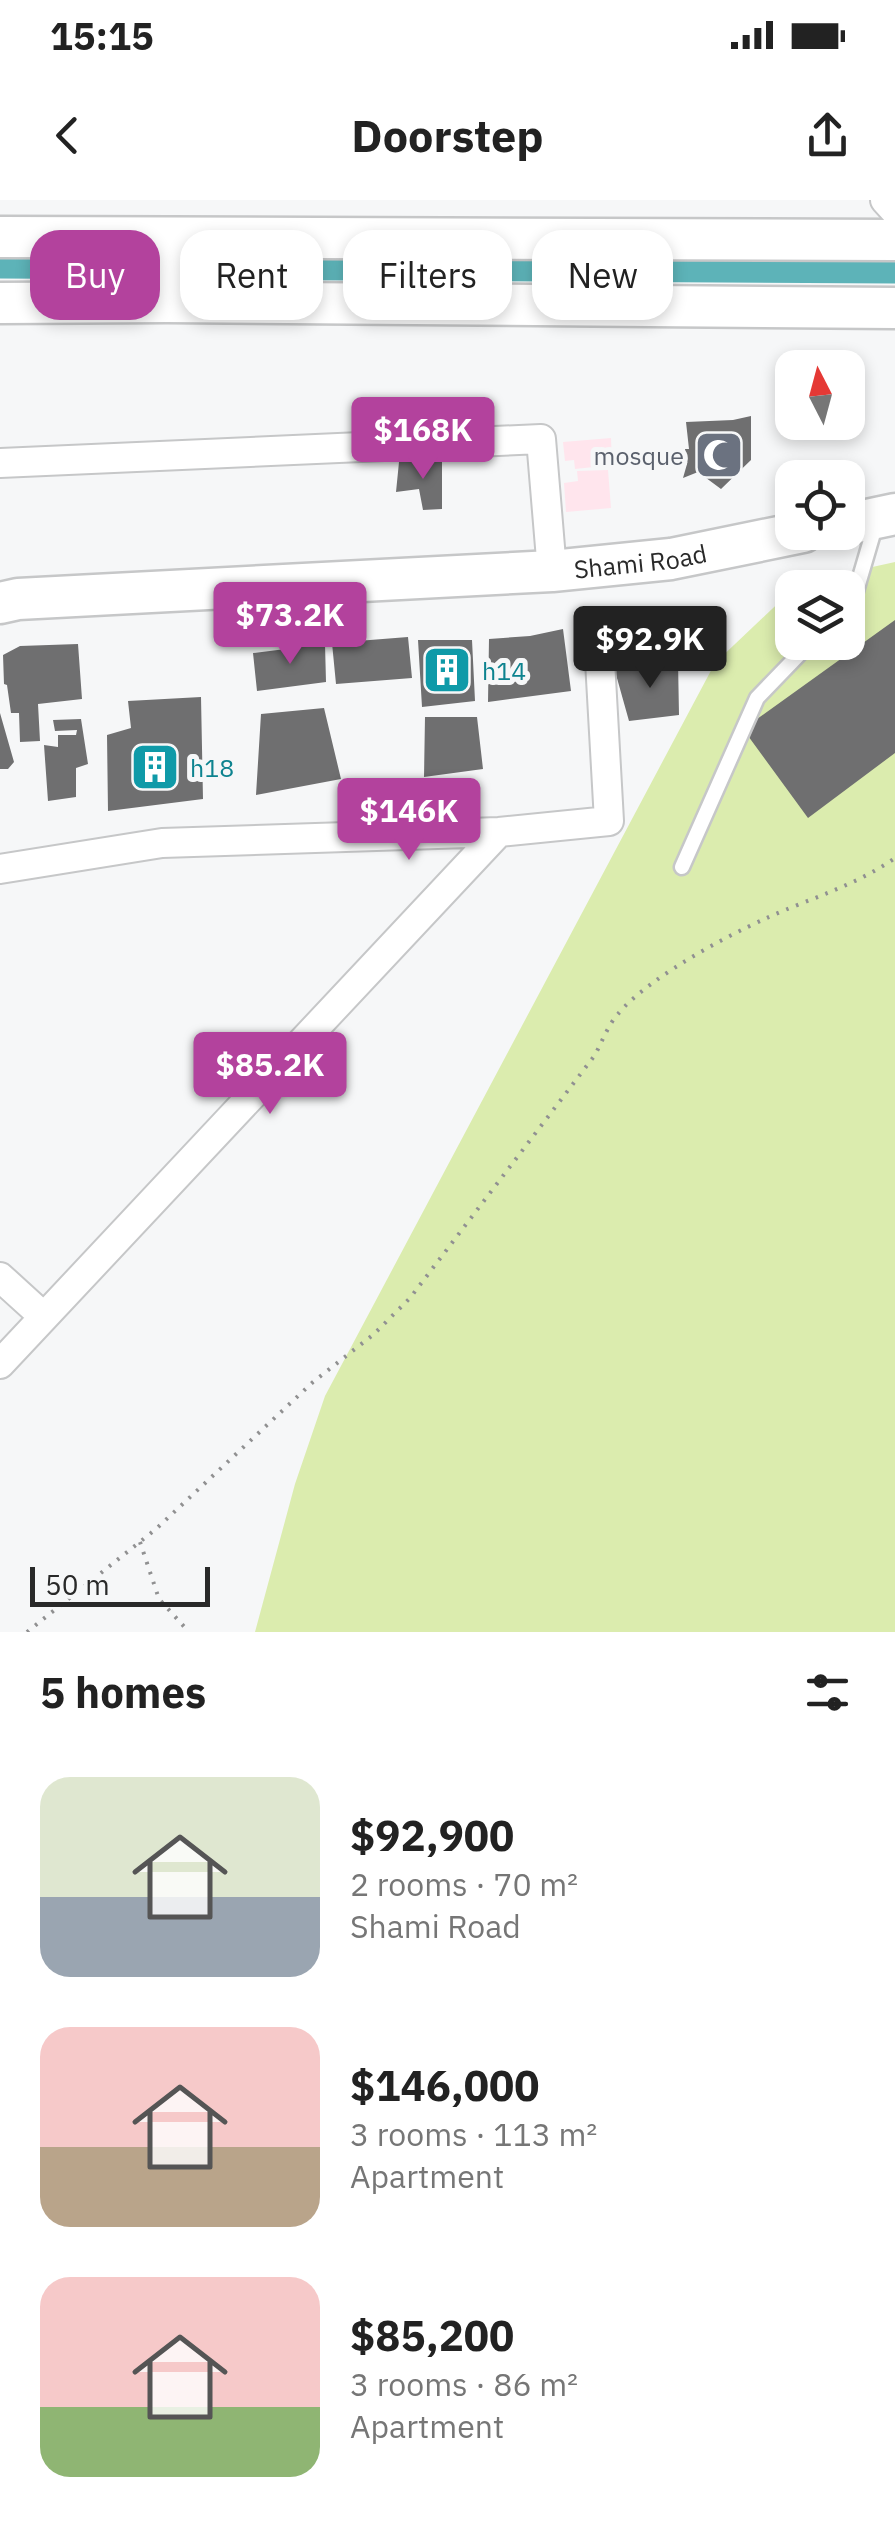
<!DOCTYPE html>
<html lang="en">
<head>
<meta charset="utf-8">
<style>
	:root { --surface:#fff; --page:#f2f2f2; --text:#222; --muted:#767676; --accent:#b3429d }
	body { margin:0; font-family:"IBM Plex Sans",sans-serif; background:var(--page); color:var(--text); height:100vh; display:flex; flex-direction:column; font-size:38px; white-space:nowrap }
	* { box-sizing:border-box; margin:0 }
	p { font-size:32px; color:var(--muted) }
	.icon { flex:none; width:55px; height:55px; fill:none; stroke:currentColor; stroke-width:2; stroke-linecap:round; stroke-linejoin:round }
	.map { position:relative; height:1432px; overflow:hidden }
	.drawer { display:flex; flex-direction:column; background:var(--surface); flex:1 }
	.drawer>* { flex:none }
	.banner { position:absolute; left:30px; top:30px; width:835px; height:90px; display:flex; gap:20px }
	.needle { width:65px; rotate:354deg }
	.buttons { position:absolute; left:775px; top:150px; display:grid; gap:20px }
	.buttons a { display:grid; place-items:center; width:90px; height:90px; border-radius:20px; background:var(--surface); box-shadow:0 5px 15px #0003; font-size:50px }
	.scale { position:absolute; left:30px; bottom:25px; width:180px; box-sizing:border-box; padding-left:10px; border:5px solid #292929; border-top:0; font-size:28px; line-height:35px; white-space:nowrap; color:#292929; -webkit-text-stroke:8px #f6f7f8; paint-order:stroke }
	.price { position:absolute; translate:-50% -85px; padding:0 22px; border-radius:10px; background:var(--accent); color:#fff; font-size:32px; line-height:65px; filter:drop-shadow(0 2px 5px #0008) }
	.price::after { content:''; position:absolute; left:50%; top:60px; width:30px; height:22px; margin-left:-15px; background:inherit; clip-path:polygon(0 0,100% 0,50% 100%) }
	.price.selected { background:#222; color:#fff }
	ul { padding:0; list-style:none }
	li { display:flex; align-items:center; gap:30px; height:250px; padding:0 40px }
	li span { display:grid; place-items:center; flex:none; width:280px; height:200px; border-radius:30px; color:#555 }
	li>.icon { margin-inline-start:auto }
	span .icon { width:120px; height:120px; fill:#fffc; stroke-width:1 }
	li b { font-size:42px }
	h2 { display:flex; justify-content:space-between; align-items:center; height:120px; padding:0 40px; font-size:42px }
	.tag { padding:0 35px; border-radius:30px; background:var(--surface); box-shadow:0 5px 15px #0003; font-size:35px; line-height:90px }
	.tag.selected { background:var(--accent); color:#fff }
	.status { display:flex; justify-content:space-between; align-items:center; height:70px; padding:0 50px; background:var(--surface); direction:ltr }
	.status svg { height:28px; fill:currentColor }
	header { display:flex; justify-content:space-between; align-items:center; height:130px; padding:0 40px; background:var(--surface); font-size:45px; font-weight:700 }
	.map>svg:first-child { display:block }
	.commercial { fill:#ffe5ed }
	.green { fill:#dbecae }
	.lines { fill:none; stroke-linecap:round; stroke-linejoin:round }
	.canal { stroke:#5db3b8; stroke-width:25 }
	.building { fill:#6f6f70 }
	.lane-casing { stroke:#c6c7c8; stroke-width:19 }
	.street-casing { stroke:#c6c7c8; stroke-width:32 }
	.secondary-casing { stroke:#c6c7c8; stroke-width:45 }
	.path { stroke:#909091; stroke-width:4; stroke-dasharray:2.5 8; stroke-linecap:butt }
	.lane { stroke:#fff; stroke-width:14 }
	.street { stroke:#fff; stroke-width:28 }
	.secondary { stroke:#fff; stroke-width:40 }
	.labels { text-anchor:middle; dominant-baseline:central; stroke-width:10; stroke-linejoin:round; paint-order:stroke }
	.worship-label { font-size:25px; fill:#5b616d; stroke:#f6f7f8; text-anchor:end }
	.street-label { font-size:25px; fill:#292929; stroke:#f6f7f8 }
	.culture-label { font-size:25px; fill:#0d838f; stroke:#f6f7f8; text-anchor:start }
</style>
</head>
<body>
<div class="status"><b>15:15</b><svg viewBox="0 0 49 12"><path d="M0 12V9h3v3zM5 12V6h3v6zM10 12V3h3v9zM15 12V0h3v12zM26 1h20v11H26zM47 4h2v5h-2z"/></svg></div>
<header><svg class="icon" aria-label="back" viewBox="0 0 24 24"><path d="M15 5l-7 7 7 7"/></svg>Doorstep<svg class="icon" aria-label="share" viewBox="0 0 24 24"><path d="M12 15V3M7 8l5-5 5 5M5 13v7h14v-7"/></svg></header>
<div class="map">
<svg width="895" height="1432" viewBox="0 0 895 1432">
	<rect width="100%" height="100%" fill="#f6f7f8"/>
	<path class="commercial" d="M611,238L612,265L575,269L574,260L565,261L563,242Z
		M608,270L611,308L566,312L564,283L578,281L577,271Z"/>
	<path class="green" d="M895,362V1432H255L295,1284L325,1196L715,463L792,390V442H848V388L795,387L800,383Z"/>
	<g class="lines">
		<path class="canal" d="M0,66L895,71"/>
	</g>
	<path class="building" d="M751,216V260L721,289L698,272L683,278L687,264L685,249H689L686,222L733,220Z
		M442,261V309L423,310L419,289L396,292L399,262Z
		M895,420V553L808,618L743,529Z
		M563,429L571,491L488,502L489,439L530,436Z
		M408,437L412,478L336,484L332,443Z
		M418,440H472L475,501L422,507Z
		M78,444L82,499L38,504L40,541L20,542L19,513H11L7,485L4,484L3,455L20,446Z
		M325,444L326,482L257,491L253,453Z
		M678,461L679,515L629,521L615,471Z
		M201,497L203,599L108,611L107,535L131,528L128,501Z
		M324,508L341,579L256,595L261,514Z
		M0,513L14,562L8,569H0Z
		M425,517H477L483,569L424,577Z
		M81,519L88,564L76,568V597L48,601L44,545L58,547V535H76L77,530L55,531L53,520Z"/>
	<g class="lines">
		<g class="lane-casing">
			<path id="lane" d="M848,405L854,398L876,323
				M682,667L757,498L811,442"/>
		</g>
		<g class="street-casing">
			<path id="street" d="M885,0L895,11
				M166,37L167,102
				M0,263L541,239L552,371
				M0,669L162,643L499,632L609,621L600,461
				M0,1077L44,1117
				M0,1164L499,632"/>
		</g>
		<g class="secondary-casing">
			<g id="secondary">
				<path d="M0,37L895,40"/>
				<path d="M0,103L167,102L895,108"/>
				<path d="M848,324L895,314"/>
				<path id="s1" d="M0,403L18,399L552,371L671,359L803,332"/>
			</g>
		</g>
		<path class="path" d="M140,1342L159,1399L189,1432
			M27,1432L156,1329L313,1182L374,1134L410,1098L595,855C602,842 608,825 618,814C650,775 742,727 790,708C827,693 862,681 895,658"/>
		<use href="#lane" class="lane"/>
		<use href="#street" class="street"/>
		<use href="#secondary" class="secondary"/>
	</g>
	<defs>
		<g id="mosque-square" transform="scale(2.5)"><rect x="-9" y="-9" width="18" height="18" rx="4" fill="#6b7280" stroke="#f6f7f8"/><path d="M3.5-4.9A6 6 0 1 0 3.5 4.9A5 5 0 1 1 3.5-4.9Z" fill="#fff"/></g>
		<g id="building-square" transform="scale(2.5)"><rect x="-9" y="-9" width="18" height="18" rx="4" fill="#0f9aa8" stroke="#f6f7f8"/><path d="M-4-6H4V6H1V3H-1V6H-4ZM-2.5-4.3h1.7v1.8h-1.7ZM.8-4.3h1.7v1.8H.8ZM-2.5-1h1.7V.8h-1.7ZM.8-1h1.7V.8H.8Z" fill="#fff"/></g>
	</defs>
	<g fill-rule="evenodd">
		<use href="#mosque-square" x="719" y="255"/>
		<use href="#building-square" x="447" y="470"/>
		<use href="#building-square" x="155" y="567"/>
	</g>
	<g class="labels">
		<g class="worship-label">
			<text x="684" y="255">mosque</text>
		</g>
		<g class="street-label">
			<text stroke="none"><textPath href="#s1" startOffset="642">Shami Road</textPath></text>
		</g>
		<g class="culture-label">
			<text x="482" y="470">h14</text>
			<text x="190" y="567">h18</text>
		</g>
	</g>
</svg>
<div class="buttons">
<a><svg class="needle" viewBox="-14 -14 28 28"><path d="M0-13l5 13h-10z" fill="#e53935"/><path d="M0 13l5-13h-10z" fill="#767676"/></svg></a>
<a><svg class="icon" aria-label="locate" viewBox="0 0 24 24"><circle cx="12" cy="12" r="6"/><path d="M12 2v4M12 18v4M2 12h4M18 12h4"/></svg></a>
<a><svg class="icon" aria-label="layers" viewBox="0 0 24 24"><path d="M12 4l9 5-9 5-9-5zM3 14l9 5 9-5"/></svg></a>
</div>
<div class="scale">50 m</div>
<b class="price" style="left:423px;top:282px">$168K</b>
<b class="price" style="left:290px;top:467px">$73.2K</b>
<b class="price selected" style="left:650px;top:491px">$92.9K</b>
<b class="price" style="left:409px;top:663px">$146K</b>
<b class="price" style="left:270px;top:917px">$85.2K</b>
<div class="banner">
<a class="tag selected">Buy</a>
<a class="tag">Rent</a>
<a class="tag">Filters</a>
<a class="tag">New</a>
</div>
</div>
<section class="drawer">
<h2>5 homes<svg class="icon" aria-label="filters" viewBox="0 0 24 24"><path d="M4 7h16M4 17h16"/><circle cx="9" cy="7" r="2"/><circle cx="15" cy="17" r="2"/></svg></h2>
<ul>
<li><span style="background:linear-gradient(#dfe7d0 60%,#9aa5b1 0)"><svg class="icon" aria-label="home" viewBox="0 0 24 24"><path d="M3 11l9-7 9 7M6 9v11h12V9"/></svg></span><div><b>$92,900</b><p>2 rooms · 70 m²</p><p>Shami Road</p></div></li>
<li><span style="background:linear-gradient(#f6c9c9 60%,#b9a48a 0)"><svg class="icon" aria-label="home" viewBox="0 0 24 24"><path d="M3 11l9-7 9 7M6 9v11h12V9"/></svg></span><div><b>$146,000</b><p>3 rooms · 113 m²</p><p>Apartment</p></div></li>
<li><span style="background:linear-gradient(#f6c9c9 65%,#8fb573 0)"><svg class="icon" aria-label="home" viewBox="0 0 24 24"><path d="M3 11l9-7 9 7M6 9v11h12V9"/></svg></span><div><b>$85,200</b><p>3 rooms · 86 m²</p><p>Apartment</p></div></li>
</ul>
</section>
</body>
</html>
